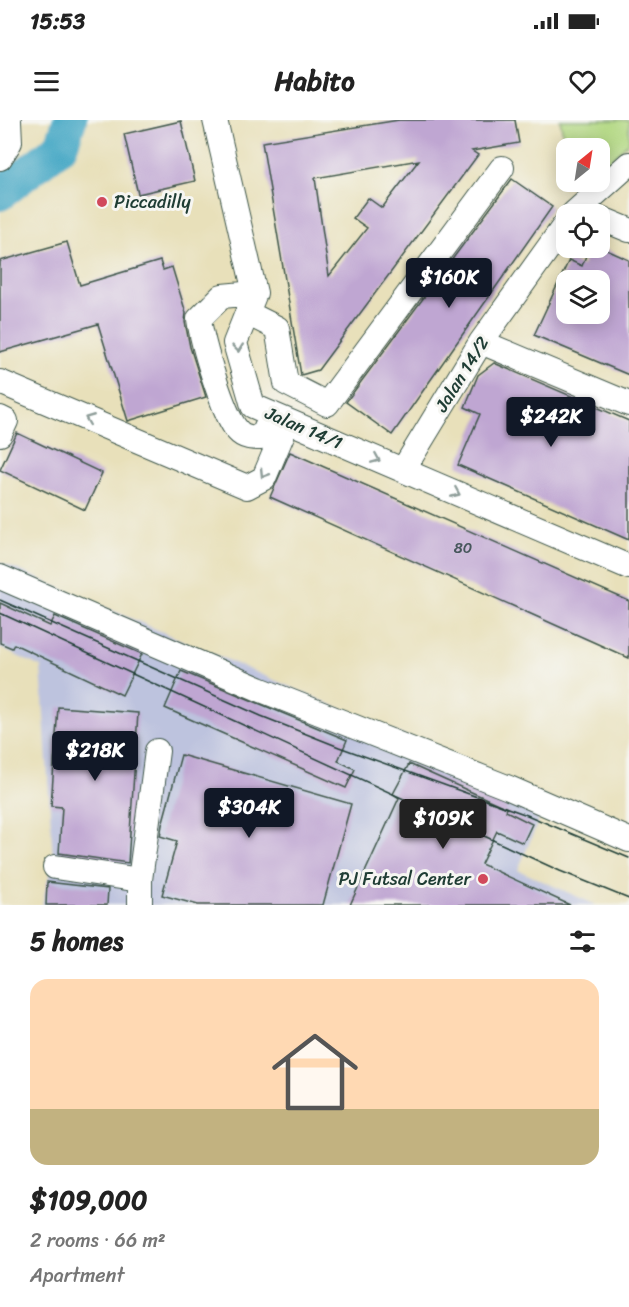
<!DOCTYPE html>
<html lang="en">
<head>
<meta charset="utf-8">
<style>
	:root { --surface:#fff; --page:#f6f6f6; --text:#222; --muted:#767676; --line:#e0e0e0; --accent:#111827 }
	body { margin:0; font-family:Sriracha,sans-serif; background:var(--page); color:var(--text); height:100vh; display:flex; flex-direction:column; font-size:22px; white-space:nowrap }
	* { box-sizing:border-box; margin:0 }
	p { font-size:20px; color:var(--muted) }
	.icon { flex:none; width:33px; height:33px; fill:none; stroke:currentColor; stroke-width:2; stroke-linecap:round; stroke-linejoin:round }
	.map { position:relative; height:785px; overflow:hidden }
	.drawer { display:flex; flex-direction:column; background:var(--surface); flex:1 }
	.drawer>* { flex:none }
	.needle { width:39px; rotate:30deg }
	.buttons { position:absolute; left:556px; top:18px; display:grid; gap:12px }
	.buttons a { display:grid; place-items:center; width:54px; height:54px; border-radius:12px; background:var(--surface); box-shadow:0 3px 15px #0003; font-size:30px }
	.price { position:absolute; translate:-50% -51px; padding:0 14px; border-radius:6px; background:var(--accent); color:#fff; font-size:20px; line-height:39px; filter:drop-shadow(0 2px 3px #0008) }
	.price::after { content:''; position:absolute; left:50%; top:36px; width:18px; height:14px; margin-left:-9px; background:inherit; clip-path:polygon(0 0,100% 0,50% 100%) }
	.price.selected { background:#222; color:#fff }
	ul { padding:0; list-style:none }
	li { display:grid; align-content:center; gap:12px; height:318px; padding:0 30px }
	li+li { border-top:2px solid var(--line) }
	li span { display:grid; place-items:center; height:186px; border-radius:18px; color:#555 }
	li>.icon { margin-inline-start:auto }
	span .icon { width:108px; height:108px; fill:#fffc; stroke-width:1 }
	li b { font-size:26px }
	h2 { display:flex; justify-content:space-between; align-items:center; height:72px; padding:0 30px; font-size:26px }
	.status { display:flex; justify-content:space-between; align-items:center; height:42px; padding:0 30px; background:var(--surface); direction:ltr }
	.status svg { height:16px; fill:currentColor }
	header { display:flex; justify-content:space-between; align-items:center; height:78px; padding:0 30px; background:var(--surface); font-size:27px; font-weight:800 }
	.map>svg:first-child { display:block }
	.industrial { fill:#bdc3de }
	.green { fill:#b2d882; stroke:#688a5b; stroke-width:1.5 }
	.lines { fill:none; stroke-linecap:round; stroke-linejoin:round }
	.river { stroke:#45a7c5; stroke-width:34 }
	.building { fill:#bfa6d2; fill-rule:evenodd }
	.minor-casing { stroke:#3d5548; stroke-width:26 }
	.minor { stroke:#fff; stroke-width:24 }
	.tram { stroke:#1f3d34; stroke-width:1.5 }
	.oneway { stroke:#8f9e9a }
	.poi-dot { fill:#d1495b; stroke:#f6f6f2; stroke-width:2 }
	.labels { text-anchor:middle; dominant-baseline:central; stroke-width:6; stroke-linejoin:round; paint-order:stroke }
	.number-label { font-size:15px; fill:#47575c }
	.poi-label { font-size:18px; fill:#1f3d34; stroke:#f6f6f2; text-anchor:start }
	.street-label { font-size:18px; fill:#1f3d34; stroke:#f6f6f2 }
</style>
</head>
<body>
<div class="status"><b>15:53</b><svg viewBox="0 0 49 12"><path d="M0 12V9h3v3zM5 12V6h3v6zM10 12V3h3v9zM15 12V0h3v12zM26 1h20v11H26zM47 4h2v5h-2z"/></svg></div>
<header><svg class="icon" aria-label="menu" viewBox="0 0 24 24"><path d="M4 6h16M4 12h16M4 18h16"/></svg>Habito<svg class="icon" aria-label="heart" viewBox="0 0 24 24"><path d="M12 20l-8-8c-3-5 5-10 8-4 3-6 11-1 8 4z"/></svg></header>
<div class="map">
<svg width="629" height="785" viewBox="0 0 629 785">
	<rect width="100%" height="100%" fill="#f6f6f2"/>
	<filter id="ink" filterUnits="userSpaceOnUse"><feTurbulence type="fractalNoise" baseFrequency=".0167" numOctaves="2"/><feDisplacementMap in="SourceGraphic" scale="12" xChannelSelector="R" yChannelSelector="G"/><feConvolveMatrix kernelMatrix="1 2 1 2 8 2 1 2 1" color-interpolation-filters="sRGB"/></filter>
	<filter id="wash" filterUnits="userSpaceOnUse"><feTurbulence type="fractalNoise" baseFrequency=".008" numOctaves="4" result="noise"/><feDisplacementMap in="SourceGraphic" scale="24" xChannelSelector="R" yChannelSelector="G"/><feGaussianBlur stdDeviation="1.35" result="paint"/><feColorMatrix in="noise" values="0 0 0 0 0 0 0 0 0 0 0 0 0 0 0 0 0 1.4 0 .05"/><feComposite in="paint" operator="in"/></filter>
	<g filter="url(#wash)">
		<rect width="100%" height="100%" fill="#e8e0ba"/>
		<path class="industrial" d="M0,442L548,678L518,750L596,785H42L53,739L41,547L0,528Z"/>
		<path class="green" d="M560,0H629V22L600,50V28H567V33Z"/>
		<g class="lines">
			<path class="river" d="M0,74L61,26L70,0"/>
		</g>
		<g id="blocks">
			<path class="building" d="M399,0H515L519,23L472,31L478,35L318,250L301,255L262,22ZM419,40L382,88L368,78L353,98L367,108L329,156L315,58Z
				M181,1L195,61L138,74L124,14Z
				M512,59L552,87L392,315L346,282Z
				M67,122L80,165L160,141L163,150L172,147L186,193L185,202L190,227L206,277L128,301L98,204L0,232V141Z
				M600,127L629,140V255L534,215L569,140L582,146L589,128ZM567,160H600V194H567Z
				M494,243L629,301V420L458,345L480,294L465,287L478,255Z
				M17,313L102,353L85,390L0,350Z
				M290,332L629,481V538L270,377Z
				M0,483L50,506L55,496L142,534L122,575L14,524L12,528L0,523Z
				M181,551L347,620L338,641L355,649L346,668L165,588Z
				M58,587L138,593L128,743L59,733L62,687L51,686Z
				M181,635L351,684L323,785H198L162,775L177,721L160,716L162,705Z
				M409,644L507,688L506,691L532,704L523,723L497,711L481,744L570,785H350L399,678L393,674Z
				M47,762L108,769L107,785H46Z"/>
		</g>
	</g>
	<g filter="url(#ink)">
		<use href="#blocks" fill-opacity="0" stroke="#3d5548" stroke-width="1.5"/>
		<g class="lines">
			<g class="minor-casing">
				<path id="minor" d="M215,0L255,173L235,223L253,286L629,447
					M0,38L10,22L9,0
					M573,94L629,44
					M600,98L629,110
					M255,173L222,176L199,199C202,222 223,295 238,311C244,318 253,318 261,318L272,294
					M247,193L277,208L286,263L327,284L502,48
					M481,222L629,284
					M0,262L247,367L264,358L288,301
					M0,298L6,301L0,314
					M403,350L481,222L567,102
					M0,457L259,569L509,668L629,720
					M55,747L140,760
					M140,785V760L157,631"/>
			</g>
			<use href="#minor" class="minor"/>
			<path class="tram" d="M0,480L261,596L339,627L527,695L629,738
				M0,493L560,751L629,779"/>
		</g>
		<defs><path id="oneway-chevron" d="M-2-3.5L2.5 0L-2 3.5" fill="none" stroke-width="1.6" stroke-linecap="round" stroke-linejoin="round" transform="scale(1.5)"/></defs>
		<g class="oneway">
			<use href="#oneway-chevron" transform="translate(238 228) rotate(84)"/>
			<use href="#oneway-chevron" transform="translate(89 299) rotate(-158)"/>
			<use href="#oneway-chevron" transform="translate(376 339) rotate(23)"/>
			<use href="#oneway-chevron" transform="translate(264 354) rotate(122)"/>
			<use href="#oneway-chevron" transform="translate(456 373) rotate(23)"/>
		</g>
	</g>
	<g class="poi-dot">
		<circle cx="102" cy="82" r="6"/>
		<circle cx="483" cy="759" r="6"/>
	</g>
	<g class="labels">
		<g class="number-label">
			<text x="463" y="428">80</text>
		</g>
		<g class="poi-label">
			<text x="114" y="82">Piccadilly</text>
			<text x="471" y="759" text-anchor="end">PJ Futsal Center</text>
		</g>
		<g class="street-label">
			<text transform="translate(462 254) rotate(-58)">Jalan 14/2</text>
			<text transform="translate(304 308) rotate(23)">Jalan 14/1</text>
		</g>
	</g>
</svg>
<div class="buttons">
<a><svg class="needle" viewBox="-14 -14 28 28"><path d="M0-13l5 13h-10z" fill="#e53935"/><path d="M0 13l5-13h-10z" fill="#767676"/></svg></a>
<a><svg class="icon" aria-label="locate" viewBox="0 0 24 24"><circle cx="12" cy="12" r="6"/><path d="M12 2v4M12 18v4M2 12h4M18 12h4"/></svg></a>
<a><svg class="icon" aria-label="layers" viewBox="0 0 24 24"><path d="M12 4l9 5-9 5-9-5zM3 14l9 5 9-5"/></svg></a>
</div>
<b class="price" style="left:449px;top:189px">$160K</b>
<b class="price" style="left:551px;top:328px">$242K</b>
<b class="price" style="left:95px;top:662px">$218K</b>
<b class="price" style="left:249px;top:719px">$304K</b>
<b class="price selected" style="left:443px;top:730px">$109K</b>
</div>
<section class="drawer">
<h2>5 homes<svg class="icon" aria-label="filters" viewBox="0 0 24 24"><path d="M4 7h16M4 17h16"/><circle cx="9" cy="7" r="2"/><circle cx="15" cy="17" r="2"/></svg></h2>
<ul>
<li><span style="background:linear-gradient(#ffd9b3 70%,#c2b280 0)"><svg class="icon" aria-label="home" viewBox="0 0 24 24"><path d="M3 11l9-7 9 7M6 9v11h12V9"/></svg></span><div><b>$109,000</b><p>2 rooms · 66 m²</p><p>Apartment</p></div></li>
</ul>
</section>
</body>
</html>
